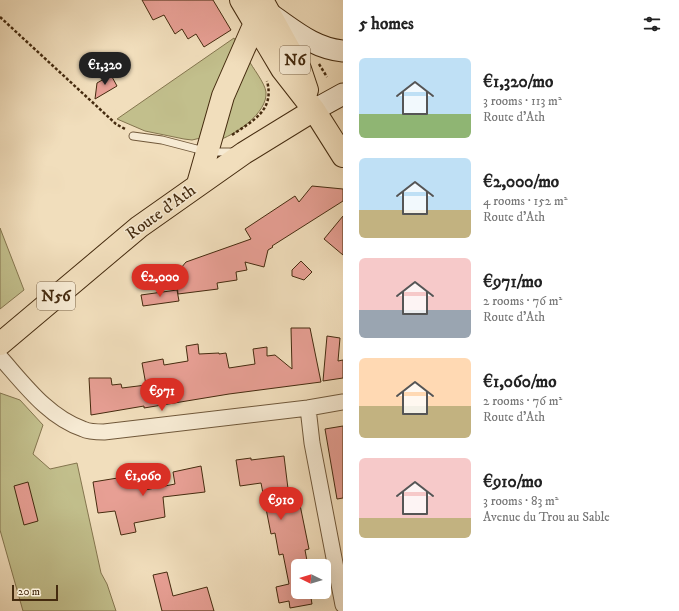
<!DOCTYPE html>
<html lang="en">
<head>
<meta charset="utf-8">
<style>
	:root { --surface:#fff; --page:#f2f2f2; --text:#222; --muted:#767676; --accent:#d93025 }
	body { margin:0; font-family:"IM FELL DW Pica",serif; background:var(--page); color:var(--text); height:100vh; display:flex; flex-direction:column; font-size:15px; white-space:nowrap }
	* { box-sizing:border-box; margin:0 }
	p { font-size:13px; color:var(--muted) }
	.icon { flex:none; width:22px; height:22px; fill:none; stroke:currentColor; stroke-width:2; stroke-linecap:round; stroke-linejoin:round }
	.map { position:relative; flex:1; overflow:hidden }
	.drawer { display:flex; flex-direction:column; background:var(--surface); width:336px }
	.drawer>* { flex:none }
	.needle { width:26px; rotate:275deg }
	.buttons { position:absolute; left:291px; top:559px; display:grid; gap:8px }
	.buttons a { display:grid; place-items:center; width:40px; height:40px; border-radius:6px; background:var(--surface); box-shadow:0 4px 16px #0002; font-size:20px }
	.scale { position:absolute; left:12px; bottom:10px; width:46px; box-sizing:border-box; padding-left:4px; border:2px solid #452b0f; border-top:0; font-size:11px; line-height:14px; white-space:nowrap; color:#452b0f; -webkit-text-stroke:3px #f6ead3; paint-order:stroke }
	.price { position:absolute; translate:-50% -34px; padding:0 9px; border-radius:14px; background:var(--accent); color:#fff; font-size:13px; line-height:26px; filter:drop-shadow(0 1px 2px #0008) }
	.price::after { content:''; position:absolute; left:50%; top:24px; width:12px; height:9px; margin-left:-6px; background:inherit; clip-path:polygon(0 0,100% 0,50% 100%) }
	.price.selected { background:#222; color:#fff }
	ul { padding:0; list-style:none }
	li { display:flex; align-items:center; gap:12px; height:100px; padding:0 16px }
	li span { display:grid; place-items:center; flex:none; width:112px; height:80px; border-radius:6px; color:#555 }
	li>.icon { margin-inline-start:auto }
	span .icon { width:48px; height:48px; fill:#fffc; stroke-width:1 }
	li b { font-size:17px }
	h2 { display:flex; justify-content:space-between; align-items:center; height:48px; padding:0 16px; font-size:17px }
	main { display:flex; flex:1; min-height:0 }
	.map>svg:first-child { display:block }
	.green { fill:#c2bf8c; stroke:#84754e }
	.building { fill:#e79f94; stroke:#452b0f }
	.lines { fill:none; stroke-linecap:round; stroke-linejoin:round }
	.service-casing { stroke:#70583a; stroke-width:9 }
	.minor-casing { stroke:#70583a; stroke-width:17 }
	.secondary-casing { stroke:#452b0f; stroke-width:23 }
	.primary-casing { stroke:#452b0f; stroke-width:24 }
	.path { stroke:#452b0f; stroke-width:2.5; stroke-dasharray:3 2; stroke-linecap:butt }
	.service { stroke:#f6ead3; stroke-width:7 }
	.minor { stroke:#f6ead3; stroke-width:15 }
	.secondary { stroke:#f6ead3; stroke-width:21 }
	.primary { stroke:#f1debc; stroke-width:22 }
	.labels { text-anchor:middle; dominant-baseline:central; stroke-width:3; stroke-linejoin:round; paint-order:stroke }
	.shield { fill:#f6ead3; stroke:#7a644a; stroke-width:1 }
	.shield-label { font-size:16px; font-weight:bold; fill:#452b0f }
	.street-label { font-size:17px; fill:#452b0f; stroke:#f6ead3 }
</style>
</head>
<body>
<main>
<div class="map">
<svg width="343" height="611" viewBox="0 0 343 611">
	<rect width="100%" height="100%" fill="#f1debc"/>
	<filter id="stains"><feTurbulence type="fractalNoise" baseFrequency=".005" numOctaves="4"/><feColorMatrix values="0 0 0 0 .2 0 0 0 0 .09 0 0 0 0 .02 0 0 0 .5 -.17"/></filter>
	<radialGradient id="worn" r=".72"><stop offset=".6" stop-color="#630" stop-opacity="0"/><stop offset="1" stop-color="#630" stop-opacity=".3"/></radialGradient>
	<path class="green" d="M234,38L238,45L205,137L192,140L184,139L145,131L117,119Z
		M248,59C252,67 265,83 266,92C268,113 234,136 216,141Z
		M0,228L24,290L0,309Z
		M0,393L20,400L43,425L33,454L50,469L77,463L101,573L107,584L116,611H23L0,530Z"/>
	<path class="building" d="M142,0H213L231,30L204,47L196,34L188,39L182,29L175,34L164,15L153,20Z
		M111,75L117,86L95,99L97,83Z
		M312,186L343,189V201L272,246L273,247L268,250L264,267L245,262L247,270L236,272L237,280L217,283L218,289L178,294L176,274L186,262L251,239L245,229L295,196L299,202Z
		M343,216V255L324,239Z
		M301,261L312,272L304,280L292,276V270Z
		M177,290L179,301L143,306L141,295Z
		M291,328H310L321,382L229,394L144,408V406L91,415L89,378H111L112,385L121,384L122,388L146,385L142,363L163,359L164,365L188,361L186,346L198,344L199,354L219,353V354L226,353L229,368L255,364L253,349L267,347V356L275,355L292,369Z
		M327,336L340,338L338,361L343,360V378L323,381Z
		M343,426V498L337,499L325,429Z
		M284,456L289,497L298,495L309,549L305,550L308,566H298V592H310L312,604L290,608L289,601L279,603L276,587L289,584L283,554L279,555L275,533L271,534L261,483L240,486L236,460L251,458V460Z
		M201,466L205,492L163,497L165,517L134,523L136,532L121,535L115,511L98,513L93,482L142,474L145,490L175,484L173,472Z
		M28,482L38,521L24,525L14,486Z
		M167,572L173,596L207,587L214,611H162L153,575Z"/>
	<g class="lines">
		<g class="service-casing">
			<path id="service" d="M133,136L162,140L208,152H234"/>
		</g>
		<g class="minor-casing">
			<path id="minor" d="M0,357C24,384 48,417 83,429C89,432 98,432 104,432L308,408L343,402
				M308,408L312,443L343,605"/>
		</g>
		<g class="secondary-casing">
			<path id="secondary" d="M270,14C294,30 313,48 343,51
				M314,110L343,94"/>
		</g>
		<g class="primary-casing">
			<path id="primary" d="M241,0L282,69L314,110L343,156
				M262,0L300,69L307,90
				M198,184L223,96L255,23
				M0,344L139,227L244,153L314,110"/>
		</g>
		<path class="path" d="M0,17L116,124L125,129
			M319,64L327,77
			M232,135C252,121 275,111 267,81"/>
		<use href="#service" class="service"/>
		<use href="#minor" class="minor"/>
		<use href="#secondary" class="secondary"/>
		<use href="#primary" class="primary"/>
	</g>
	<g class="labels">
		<g class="shield">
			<rect x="280" y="46" width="30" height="28" rx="3"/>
			<rect x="37" y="282" width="38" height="28" rx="3"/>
		</g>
		<g class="shield-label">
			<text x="295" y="60">N6</text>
			<text x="56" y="296">N56</text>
		</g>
		<g class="street-label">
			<text transform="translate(161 212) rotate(-36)">Route d'Ath</text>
		</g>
	</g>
	<rect width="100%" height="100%" filter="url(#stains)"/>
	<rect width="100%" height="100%" fill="url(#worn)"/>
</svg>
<div class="buttons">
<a><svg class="needle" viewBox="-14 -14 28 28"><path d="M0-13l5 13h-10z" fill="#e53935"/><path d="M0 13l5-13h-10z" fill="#767676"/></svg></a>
</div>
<div class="scale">20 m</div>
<b class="price selected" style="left:105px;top:86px">€1,320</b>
<b class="price" style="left:160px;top:298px">€2,000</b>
<b class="price" style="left:162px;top:412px">€971</b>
<b class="price" style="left:143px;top:497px">€1,060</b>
<b class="price" style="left:281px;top:521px">€910</b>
</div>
<section class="drawer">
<h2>5 homes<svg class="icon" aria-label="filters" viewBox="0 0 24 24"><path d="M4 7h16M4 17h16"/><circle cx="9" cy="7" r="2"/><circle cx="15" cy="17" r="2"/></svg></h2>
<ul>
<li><span style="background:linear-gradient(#bfe0f5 70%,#8fb573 0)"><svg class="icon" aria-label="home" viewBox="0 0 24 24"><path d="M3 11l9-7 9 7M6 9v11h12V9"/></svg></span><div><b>€1,320/mo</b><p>3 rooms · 113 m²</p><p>Route d'Ath</p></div></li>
<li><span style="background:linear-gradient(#bfe0f5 65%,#c2b280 0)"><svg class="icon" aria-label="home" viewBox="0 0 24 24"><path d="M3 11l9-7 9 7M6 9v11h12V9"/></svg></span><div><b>€2,000/mo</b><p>4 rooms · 152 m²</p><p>Route d'Ath</p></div></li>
<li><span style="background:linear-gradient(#f6c9c9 65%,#9aa5b1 0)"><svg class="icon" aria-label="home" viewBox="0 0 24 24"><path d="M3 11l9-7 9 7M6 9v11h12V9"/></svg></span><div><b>€971/mo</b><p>2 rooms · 76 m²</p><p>Route d'Ath</p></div></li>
<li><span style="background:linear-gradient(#ffd9b3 60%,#c2b280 0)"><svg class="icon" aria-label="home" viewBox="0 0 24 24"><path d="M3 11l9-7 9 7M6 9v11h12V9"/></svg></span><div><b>€1,060/mo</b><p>2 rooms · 76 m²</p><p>Route d'Ath</p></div></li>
<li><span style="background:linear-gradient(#f6c9c9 75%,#c2b280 0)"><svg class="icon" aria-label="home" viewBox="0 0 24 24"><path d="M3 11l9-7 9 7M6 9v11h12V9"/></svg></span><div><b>€910/mo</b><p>3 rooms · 83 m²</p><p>Avenue du Trou au Sable</p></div></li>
</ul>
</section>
</main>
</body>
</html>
